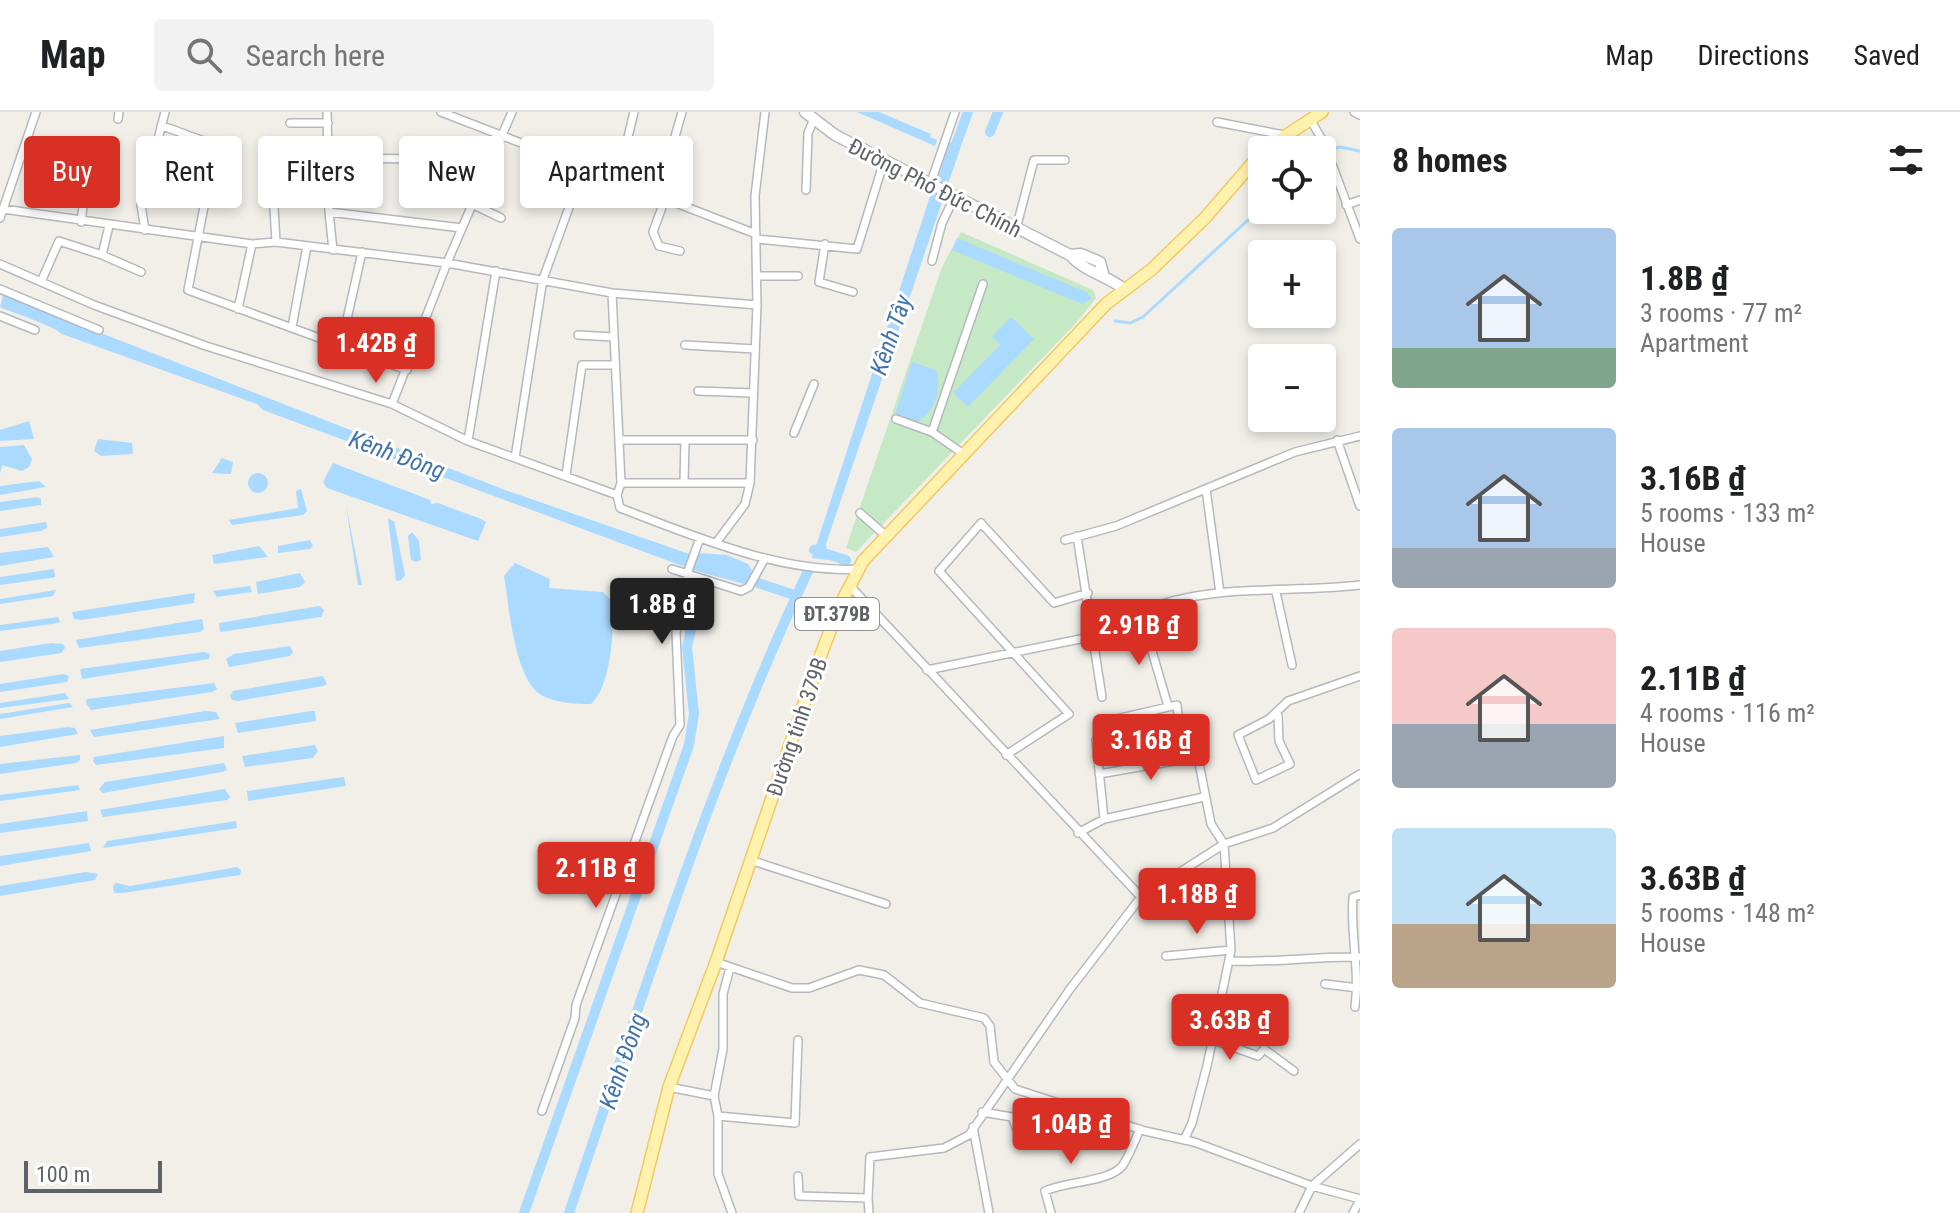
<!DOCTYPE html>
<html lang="en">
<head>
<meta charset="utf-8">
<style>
	:root { --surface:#fff; --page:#f2f2f2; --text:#202124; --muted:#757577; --line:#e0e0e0; --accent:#d93025 }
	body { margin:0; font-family:"Roboto Condensed",sans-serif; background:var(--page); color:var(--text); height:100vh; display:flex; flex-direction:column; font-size:30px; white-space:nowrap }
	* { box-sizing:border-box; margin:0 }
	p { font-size:26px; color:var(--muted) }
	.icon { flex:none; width:44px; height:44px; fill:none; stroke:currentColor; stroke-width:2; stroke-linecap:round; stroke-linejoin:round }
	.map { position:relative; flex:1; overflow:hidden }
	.panel { display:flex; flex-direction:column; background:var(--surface); width:600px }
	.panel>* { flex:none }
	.hud { position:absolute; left:24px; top:24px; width:760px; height:72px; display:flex; gap:16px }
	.tools { position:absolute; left:1248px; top:24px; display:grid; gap:16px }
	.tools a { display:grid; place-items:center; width:88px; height:88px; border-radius:8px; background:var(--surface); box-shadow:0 4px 12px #0003; font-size:40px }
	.scale { position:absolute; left:24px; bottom:20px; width:138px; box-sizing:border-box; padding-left:8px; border:4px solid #5f6368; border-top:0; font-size:22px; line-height:28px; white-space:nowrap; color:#5f6368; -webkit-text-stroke:6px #fff; paint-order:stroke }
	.price { position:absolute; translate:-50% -68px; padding:0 18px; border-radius:8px; background:var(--accent); color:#fff; font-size:26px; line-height:52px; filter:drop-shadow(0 2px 4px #0008) }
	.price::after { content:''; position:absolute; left:50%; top:48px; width:24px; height:18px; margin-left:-12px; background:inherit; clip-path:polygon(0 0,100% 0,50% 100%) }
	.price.current { background:#222; color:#fff }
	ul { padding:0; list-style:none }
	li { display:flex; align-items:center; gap:24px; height:200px; padding:0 32px }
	li span { display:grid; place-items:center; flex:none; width:224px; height:160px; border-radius:8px; color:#555 }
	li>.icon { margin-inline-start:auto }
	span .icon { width:96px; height:96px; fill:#fffc; stroke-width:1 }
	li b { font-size:34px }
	h2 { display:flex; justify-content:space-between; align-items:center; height:96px; padding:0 32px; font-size:34px }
	.tag { padding:0 28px; border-radius:8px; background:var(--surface); box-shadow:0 4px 12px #0003; font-size:28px; line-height:72px }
	.tag.current { background:var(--accent); color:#fff }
	header { display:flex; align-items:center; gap:48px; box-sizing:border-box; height:112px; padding:0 40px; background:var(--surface); border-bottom:2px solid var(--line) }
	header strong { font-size:38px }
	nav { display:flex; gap:44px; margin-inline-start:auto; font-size:28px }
	.search { width:560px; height:72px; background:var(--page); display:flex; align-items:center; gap:20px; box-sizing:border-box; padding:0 28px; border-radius:8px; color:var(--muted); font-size:30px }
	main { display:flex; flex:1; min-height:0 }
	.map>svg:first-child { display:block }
	.green { fill:#c5e8c5 }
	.water { fill:#aadaff }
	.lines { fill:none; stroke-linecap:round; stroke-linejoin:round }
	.stream { stroke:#aadaff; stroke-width:3 }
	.canal { stroke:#aadaff; stroke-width:10 }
	.minor-casing { stroke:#b5b8bc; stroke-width:10 }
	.secondary-casing { stroke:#b6babf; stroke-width:13 }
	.primary-casing { stroke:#f2c960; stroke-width:14 }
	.minor { stroke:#fff; stroke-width:7 }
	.secondary { stroke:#fff; stroke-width:10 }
	.primary { stroke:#fff2af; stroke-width:11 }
	.labels { text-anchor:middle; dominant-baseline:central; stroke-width:6; stroke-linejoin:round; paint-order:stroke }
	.shield { fill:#fff; stroke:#8f9295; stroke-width:2 }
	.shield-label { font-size:20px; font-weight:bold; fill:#5f6368 }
	.street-label { font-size:22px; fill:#5f6368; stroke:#fff }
	.water-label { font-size:24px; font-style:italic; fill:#4174aa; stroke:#fff }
</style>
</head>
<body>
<header>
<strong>Map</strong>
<div class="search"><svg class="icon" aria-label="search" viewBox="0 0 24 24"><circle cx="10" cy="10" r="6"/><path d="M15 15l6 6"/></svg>Search here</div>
<nav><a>Map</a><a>Directions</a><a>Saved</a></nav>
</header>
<main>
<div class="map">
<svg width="1360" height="1101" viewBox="0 0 1360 1101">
	<rect width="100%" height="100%" fill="#f1efe8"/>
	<path class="green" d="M961,120L1093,178L1096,186L1077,210L856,440L846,436L942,155Z"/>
	<path class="water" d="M857,0H879L931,22L930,25L937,28L935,34Z
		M948,29L961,34L826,432L828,448L812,446Z
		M957,126L1086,180L1092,186L1082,192L952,138Z
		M3,183L505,378L698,445L700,441L727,443L748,452L752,458L748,473L693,458L263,298L257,292L62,222C51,212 17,203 0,195Z
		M1011,205L1034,227L968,295L953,281L1000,233L992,224Z
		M912,250L936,258C942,279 935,298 918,310L895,302Z
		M29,309L34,327L0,329V318Z
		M98,327L132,331L133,342L101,344L94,339Z
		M24,333L32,347L29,355L22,359L2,353L0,362V335Z
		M222,346L233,350L231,362L212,361Z
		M333,351L430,388L431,392L438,391L481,407L486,410L478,429L475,428L327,376L323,370Z
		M248 371a10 10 0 1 1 20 0a10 10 0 1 1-20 0Z
		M39,369L46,375L0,383V374Z
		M301,377L307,399L303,403L232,413L229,408L298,396L296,379Z
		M37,385L41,387V393L0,399V390Z
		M346,394L362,473H358Z
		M388,407L394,409L405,463L401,468L396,469Z
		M46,410L47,416L41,419L0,425V417Z
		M412,420L419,429L421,448L416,450L411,448L408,424Z
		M310,428L313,434L310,437L278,441V434Z
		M259,434L268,445L214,452L212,443Z
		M48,435L54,445L0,454V441Z
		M515,451L550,467L549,476L603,480L612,489C615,515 611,575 591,592C576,592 555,591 541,583C514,566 509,493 504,464Z
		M54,457L55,465L51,466L0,473V465Z
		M300,461L305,470L300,475L258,482L256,470Z
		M250,474L252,480L217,485L213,479Z
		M56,478L53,484L0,492V487Z
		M195,481L194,491L82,508L74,507L72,500Z
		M319,494L324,498L321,505L220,520L219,511Z
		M58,505L60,510L52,512L0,519V513Z
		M202,507L204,517L200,520L79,536L76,528Z
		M51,531L63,532L65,536L61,541L0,550V539Z
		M290,534L293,540L290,544L229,555L226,547L234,542Z
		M204,540L210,542L209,547L82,567L80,557Z
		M64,562L69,564L67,570L0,580V572Z
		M323,564L327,572L323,574L238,589L232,588L230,584L233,579Z
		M214,571L217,577L212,580L91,598L86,591L87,587Z
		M65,581L69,587L0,596V591Z
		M69,591L73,595L0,607V602Z
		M205,599L216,600L220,607L94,625L90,618Z
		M311,599H315L316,609L238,621L235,611Z
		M68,615L75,616L78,622L0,635V624Z
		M224,624V636L96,653L93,649L94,645Z
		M315,633L318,639L313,646L245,655L242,644Z
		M80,643V648L76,651L0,662V652Z
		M224,651L227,658L222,660L103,681L99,677L105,670Z
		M344,665L346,674L248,689L247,679Z
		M78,673L80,678L0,689V683Z
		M225,677L230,685L227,688L103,705L100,698Z
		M87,699L88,709L0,721V712Z
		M236,709L237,716L103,736L107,729Z
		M89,731L91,739L0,754V744Z
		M237,755L241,758L240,763L123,781H114L113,774L116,771L130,774Z
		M86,760L98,762L95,768L0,784V774Z"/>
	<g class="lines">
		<path class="stream" d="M1322,39L1340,35L1360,39
			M1115,209L1130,211L1143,205L1262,95"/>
		<path class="canal" d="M990,20L998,0
			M952,44L968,0
			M814,438L846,448L844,453
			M746,467L797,484
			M524,1101L689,633L694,602L687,535L702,468
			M569,1101C642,887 712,661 809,457"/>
		<g class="minor-casing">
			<path id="minor" d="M327,0L329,100L333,138
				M441,0L756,122
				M1354,0L1360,3
				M118,7L119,0
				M1310,7L1324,31L1360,127
				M1217,10L1284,23
				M290,11H328
				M161,14C181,19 195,28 216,32L188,178L407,258
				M300,37H329
				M330,46L422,47L429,52L486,60
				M272,61L276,130
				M617,71L634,0
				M930,73L955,0
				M806,78L808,21L814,7
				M658,85L682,0
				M665,87L653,120L659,134L680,139
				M474,93L501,106
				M1346,93L1360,88
				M3,97L252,132L276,130L447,151L612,181L757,193L755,84L765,0
				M329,100L462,116
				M0,106L36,0
				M81,110L85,79
				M1016,117L1034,48H1065
				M145,118L141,93L165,0
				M756,127L857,137L884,49
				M825,132L819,170L853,180
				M102,143L141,160
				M932,149L942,111L952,90
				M0,152L94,193L206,234L392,292L468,329L617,383L621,371H750
				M757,164H798
				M41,170L59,129L102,143L109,114
				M0,177L99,218
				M612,181L621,371
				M238,197L252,132
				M0,204L35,218
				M292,215L307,134
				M578,223L613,225
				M685,233L755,237
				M341,234L362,140
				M698,279L753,281
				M392,292L447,151L512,0
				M896,307L932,320
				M794,321L814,272
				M621,328H753
				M1337,328L1360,394
				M468,329L496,159
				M962,341L932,320L983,172
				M515,346L543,167L583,57
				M566,363L582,253H615
				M684,371L685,328
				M1206,377L1220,481
				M617,383L620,396C692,423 781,462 859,457
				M860,401L885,423
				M1077,424L1102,585
				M1065,428L1116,414L1295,340L1360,324
				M716,431L745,392L750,371L757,193
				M672,457L741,479L749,475L765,446
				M850,474L1141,785
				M1276,480L1292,553
				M1142,505L1168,594
				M927,558L1115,520C1137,513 1135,505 1151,497C1161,492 1175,488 1186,486C1244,474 1302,480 1360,473
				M1278,604L1279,629L1290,652L1256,668L1238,623L1269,607L1288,589L1360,564
				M1006,643L1069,602L939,459L981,411L1054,491L1088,481
				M1099,662L1197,645
				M1104,707L1096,628L1116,607L1177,593L1179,614L1195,631L1211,712L1224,732L1231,838L1207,954L1192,1011L1184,1028
				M1078,721L1104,707L1204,685
				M750,748L886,792
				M1166,844L1231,838
				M1229,849C1274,851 1315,844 1360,845
				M716,850L792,876H809L859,858L884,863L920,891L984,906L990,914L994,950L1015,977L1145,1019L1194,1030L1312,1074L1360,1087
				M1325,872L1358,876
				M1355,895C1360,857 1350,822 1353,785L1360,783
				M1213,928L1258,944L1264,937L1294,959
				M669,975L714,984L718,1004L795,1011L798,928
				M714,984L723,937V882L730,856
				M542,999L575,906L576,893L673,624L680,613L676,520L688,459L700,426
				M982,1000L1012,1005L1018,1020
				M718,1004V1062L732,1101
				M973,1015L989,1101
				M798,1064L799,1084L868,1086L870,1045L944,1036L969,1023L1070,877L1141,785L1224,732L1273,716L1360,662
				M868,1086L869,1101
				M1051,1101L1045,1079C1067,1069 1111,1070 1123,1053C1130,1042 1135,1028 1140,1017
				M1299,1101L1312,1074L1360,1032
				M1353,1101L1360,1088"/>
		</g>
		<g class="secondary-casing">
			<path id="secondary" d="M805,0L835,23L1070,143C1085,160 1106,163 1124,177
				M1070,143L1081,142L1100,150L1103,161"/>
		</g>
		<g class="primary-casing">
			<path id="primary" d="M1264,38L1322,0
				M637,1101L669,975L716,850L820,545L840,493L863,449L1106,192L1151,158L1205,106L1262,40"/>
		</g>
		<use href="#minor" class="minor"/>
		<use href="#secondary" class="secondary"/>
		<use href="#primary" class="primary"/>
	</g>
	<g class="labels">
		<rect class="shield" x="795" y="486" width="84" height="32" rx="6"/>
		<g class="shield-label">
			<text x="837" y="502">ĐT.379B</text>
		</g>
		<g class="street-label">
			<text transform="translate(935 76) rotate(27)">Đường Phó Đức Chính</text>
			<text transform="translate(797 615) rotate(-71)">Đường tỉnh 379B</text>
		</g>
		<g class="water-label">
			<text transform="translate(891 223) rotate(-71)">Kênh Tây</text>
			<text transform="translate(397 343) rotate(20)">Kênh Đông</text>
			<text transform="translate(623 949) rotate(-71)">Kênh Đông</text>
		</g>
	</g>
</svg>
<div class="tools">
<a><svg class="icon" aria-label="locate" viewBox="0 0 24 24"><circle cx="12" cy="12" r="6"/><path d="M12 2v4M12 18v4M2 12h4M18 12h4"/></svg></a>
<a>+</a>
<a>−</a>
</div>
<div class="scale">100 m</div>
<b class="price" style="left:376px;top:273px">1.42B ₫</b>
<b class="price current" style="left:662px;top:534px">1.8B ₫</b>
<b class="price" style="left:1139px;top:555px">2.91B ₫</b>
<b class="price" style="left:1151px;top:670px">3.16B ₫</b>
<b class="price" style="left:596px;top:798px">2.11B ₫</b>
<b class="price" style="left:1197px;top:824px">1.18B ₫</b>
<b class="price" style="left:1230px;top:950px">3.63B ₫</b>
<b class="price" style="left:1071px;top:1054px">1.04B ₫</b>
<div class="hud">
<a class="tag current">Buy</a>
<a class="tag">Rent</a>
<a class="tag">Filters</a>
<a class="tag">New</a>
<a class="tag">Apartment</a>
</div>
</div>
<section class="panel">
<h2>8 homes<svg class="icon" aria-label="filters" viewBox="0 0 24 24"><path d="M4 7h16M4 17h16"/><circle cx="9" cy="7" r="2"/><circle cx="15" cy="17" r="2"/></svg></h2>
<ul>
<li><span style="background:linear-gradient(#a9c7e8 75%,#7fa58c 0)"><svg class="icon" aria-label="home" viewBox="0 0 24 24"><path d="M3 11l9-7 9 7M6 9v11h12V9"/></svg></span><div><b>1.8B ₫</b><p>3 rooms · 77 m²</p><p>Apartment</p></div></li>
<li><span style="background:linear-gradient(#a9c7e8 75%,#9aa5b1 0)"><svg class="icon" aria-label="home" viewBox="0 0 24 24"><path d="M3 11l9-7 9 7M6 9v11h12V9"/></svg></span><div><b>3.16B ₫</b><p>5 rooms · 133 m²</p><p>House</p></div></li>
<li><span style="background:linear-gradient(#f6c9c9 60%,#9aa5b1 0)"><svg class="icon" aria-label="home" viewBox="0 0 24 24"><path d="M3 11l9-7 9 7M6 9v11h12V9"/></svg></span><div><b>2.11B ₫</b><p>4 rooms · 116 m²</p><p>House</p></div></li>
<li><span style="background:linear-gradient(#bfe0f5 60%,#b9a48a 0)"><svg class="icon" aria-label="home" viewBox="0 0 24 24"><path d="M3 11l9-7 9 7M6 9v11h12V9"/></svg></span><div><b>3.63B ₫</b><p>5 rooms · 148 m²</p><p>House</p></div></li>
</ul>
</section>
</main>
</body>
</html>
